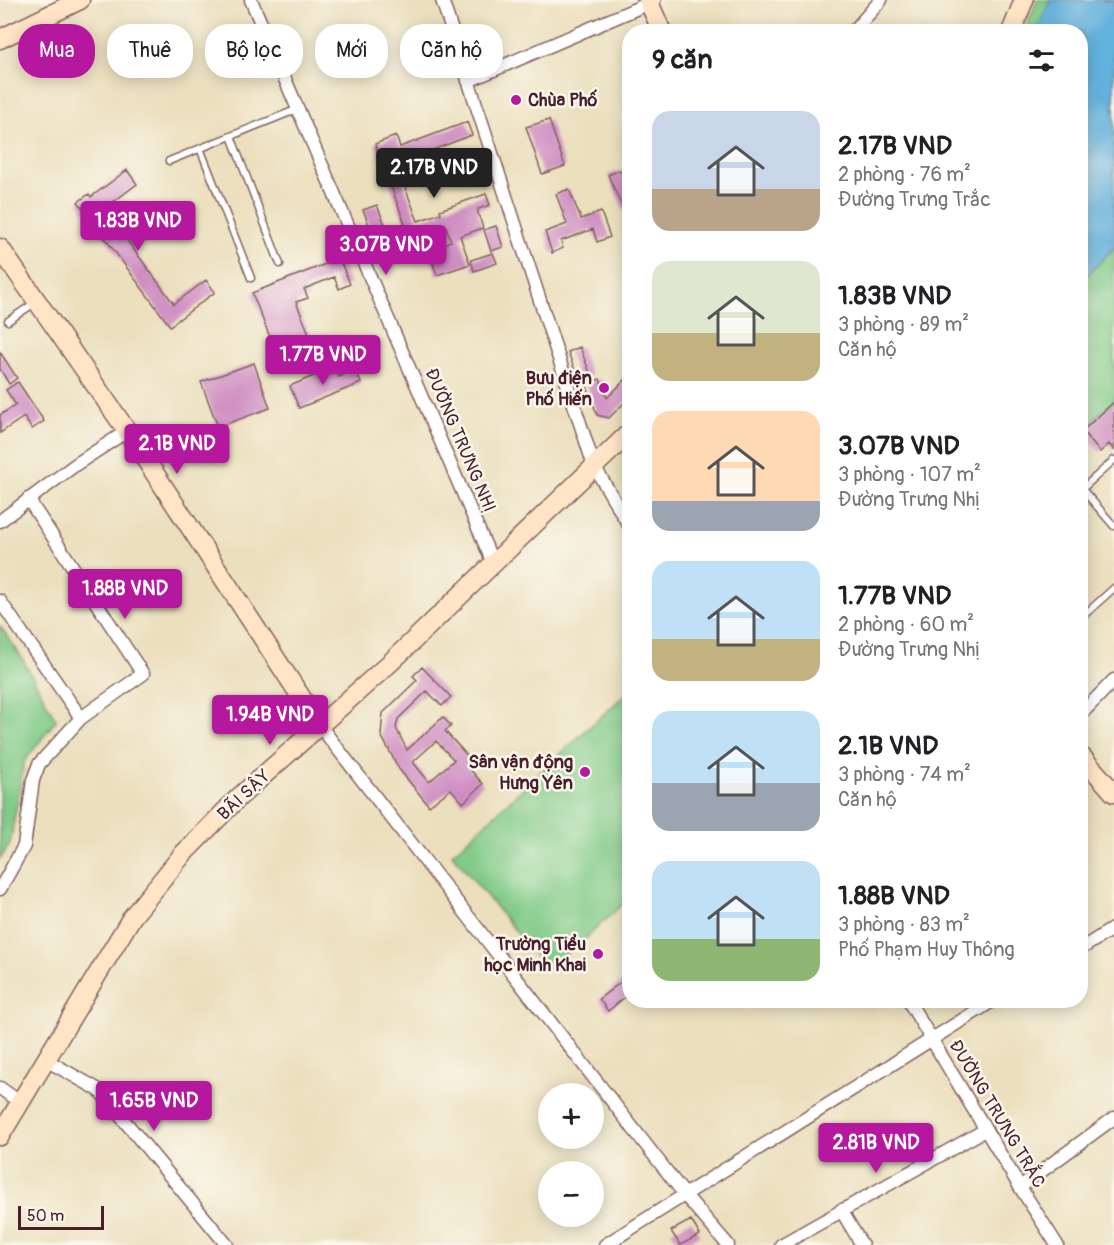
<!DOCTYPE html>
<html lang="vi">
<head>
<meta charset="utf-8">
<style>
	:root { --surface:#fff; --page:#f6f6f6; --text:#202124; --muted:#757577; --accent:#b5179e }
	body { margin:0; font-family:Pangolin,sans-serif; background:var(--page); color:var(--text); height:100vh; display:flex; flex-direction:column; font-size:22px; white-space:nowrap }
	* { box-sizing:border-box; margin:0 }
	p { font-size:20px; color:var(--muted) }
	.icon { flex:none; width:33px; height:33px; fill:none; stroke:currentColor; stroke-width:2; stroke-linecap:round; stroke-linejoin:round }
	.map { position:relative; flex:1; overflow:hidden }
	.drawer { position:absolute; left:622px; top:24px; width:466px; height:984px; display:flex; flex-direction:column; background:var(--surface); border-radius:24px; box-shadow:0 3px 15px #0003 }
	.drawer>* { flex:none }
	.top-card { position:absolute; left:18px; top:24px; width:514px; height:54px; display:flex; gap:12px }
	.fabs { position:absolute; left:538px; top:1083px; display:grid; gap:12px }
	.fabs a { display:grid; place-items:center; width:66px; height:66px; border-radius:50%; background:var(--surface); box-shadow:0 3px 15px #0003; font-size:30px }
	.scale { position:absolute; left:18px; bottom:15px; width:86px; box-sizing:border-box; padding-left:6px; border:3px solid #4a1f2b; border-top:0; font-size:16px; line-height:21px; white-space:nowrap; color:#4a1f2b; -webkit-text-stroke:4px #fbf7ec; paint-order:stroke }
	.price { position:absolute; translate:-50% -51px; padding:0 14px; border-radius:6px; background:var(--accent); color:#fff; font-size:20px; line-height:39px; filter:drop-shadow(0 2px 3px #0008) }
	.price::after { content:''; position:absolute; left:50%; top:36px; width:18px; height:14px; margin-left:-9px; background:inherit; clip-path:polygon(0 0,100% 0,50% 100%) }
	.price.selected { background:#222; color:#fff }
	ul { padding:0; list-style:none }
	li { display:flex; align-items:center; gap:18px; height:150px; padding:0 30px }
	li span { display:grid; place-items:center; flex:none; width:168px; height:120px; border-radius:18px; color:#555 }
	li>.icon { margin-inline-start:auto }
	span .icon { width:72px; height:72px; fill:#fffc; stroke-width:1 }
	li b { font-size:26px }
	h2 { display:flex; justify-content:space-between; align-items:center; height:72px; padding:0 30px; font-size:26px }
	.pill { padding:0 21px; border-radius:24px; background:var(--surface); box-shadow:0 3px 15px #0003; font-size:21px; line-height:54px }
	.pill.selected { background:var(--accent); color:#fff }
	.map>svg:first-child { display:block }
	.green { fill:#81cb88; stroke:#66755a; stroke-width:1.5 }
	.water { fill:#64b1dd; stroke:#576884; stroke-width:1.5 }
	.building { fill:#cf8ec2; fill-rule:evenodd }
	.lines { fill:none; stroke-linecap:round; stroke-linejoin:round }
	.lane-casing { stroke:#82625e; stroke-width:9 }
	.street-casing { stroke:#82625e; stroke-width:15 }
	.secondary-casing { stroke:#82625e; stroke-width:21 }
	.lane { stroke:#fff; stroke-width:6 }
	.street { stroke:#fff; stroke-width:12 }
	.secondary { stroke:#ffe4c6; stroke-width:18 }
	.poi-dot { fill:#b5179e; stroke:#fbf7ec; stroke-width:2 }
	.labels { text-anchor:middle; dominant-baseline:central; stroke-width:5; stroke-linejoin:round; paint-order:stroke }
	.poi-label { font-size:18px; font-weight:bold; fill:#4a1f2b; stroke:#fbf7ec; text-anchor:end }
	.street-label { font-size:18px; fill:#4a1f2b; stroke:#fbf7ec }
</style>
</head>
<body>
<div class="map">
<svg width="1114" height="1245" viewBox="0 0 1114 1245">
	<rect width="100%" height="100%" fill="#fbf7ec"/>
	<filter id="ink" filterUnits="userSpaceOnUse"><feTurbulence type="fractalNoise" baseFrequency=".0167" numOctaves="2"/><feDisplacementMap in="SourceGraphic" scale="12" xChannelSelector="R" yChannelSelector="G"/><feConvolveMatrix kernelMatrix="1 2 1 2 8 2 1 2 1" color-interpolation-filters="sRGB"/></filter>
	<filter id="wash" filterUnits="userSpaceOnUse"><feTurbulence type="fractalNoise" baseFrequency=".008" numOctaves="4" result="noise"/><feDisplacementMap in="SourceGraphic" scale="24" xChannelSelector="R" yChannelSelector="G"/><feGaussianBlur stdDeviation="1.35" result="paint"/><feColorMatrix in="noise" values="0 0 0 0 0 0 0 0 0 0 0 0 0 0 0 0 0 1.4 0 .05"/><feComposite in="paint" operator="in"/></filter>
	<g filter="url(#wash)">
		<rect width="100%" height="100%" fill="#ebdfbd"/>
		<path class="green" d="M1037,0H1114V401L1082,430V32H1024Z
			M0,626L20,655L56,720L24,762L10,844L0,859Z
			M630,690V897L585,939L547,969L452,854Z"/>
		<path class="water" d="M1051,0H1114V248L1082,280V32L1036,31Z"/>
		<g id="blocks">
			<path class="building" d="M549,120L565,166L542,174L526,127Z
				M467,122L472,135L396,164L418,221L441,213L440,210L486,194L490,205L478,209V213L483,228L460,236L470,264L437,275L428,249L451,241L445,224L410,237L375,144L396,136L400,147Z
				M127,170L137,184L104,209L174,304L206,280L215,292L170,326L78,202L89,194L91,197Z
				M620,170L630,193V224L608,175Z
				M569,189L581,219L601,212L610,237L597,242L593,229L561,241L563,248L552,253L545,232L567,224L556,194Z
				M377,205L393,244L379,249L363,210Z
				M496,226L503,247L491,251L484,230Z
				M336,251L350,284L339,289L334,277L304,289L308,298L296,302L317,353L282,367L252,293L328,263L325,256Z
				M493,253L497,263L474,271L471,260Z
				M580,347L591,376L579,381L568,352Z
				M0,352L17,378L9,384L0,369Z
				M254,363L270,408L218,427L201,382Z
				M335,367L339,377L356,370L361,383L299,408L290,386Z
				M600,379L607,398L625,380L630,385V397L609,418L597,415L586,384Z
				M18,382L44,421L32,429L24,417L0,433V415L16,405L6,390Z
				M1114,402V450L1109,444L1100,452L1082,431Z
				M422,667L451,697L442,706L427,691L398,719L396,728L407,750L443,717L451,726L445,731L473,762L468,767L483,784L463,803L451,789L429,806L399,769L381,735L383,713L417,680L413,676ZM436,741L454,760L429,782L413,762Z
				M630,975V993L608,1011L599,999Z
				M691,1220L700,1235L680,1245L671,1231Z"/>
		</g>
	</g>
	<g filter="url(#ink)">
		<use href="#blocks" fill-opacity="0" stroke="#82625e" stroke-width="1.5"/>
		<g class="lines">
			<g class="lane-casing">
				<path id="lane" d="M231,136L280,264
					M200,148L251,278
					M169,161L298,109
					M8,321L36,302
					M1082,489L1114,526
					M1082,489L1114,460
					M1082,617L1114,588"/>
			</g>
			<g class="street-casing">
				<path id="street" d="M251,0L493,563
					M442,0L594,466L630,527
					M853,32L881,0
					M468,81L654,1
					M0,521L75,465L127,431
					M0,601L81,718
					M1082,713L1114,680
					M320,726L685,1195L728,1245
					M0,889L24,846L33,780L39,764L81,718L143,674L28,499
					M1082,948L1114,928
					M908,1000L1020,1187L1057,1245
					M46,1060L99,1090L227,1245
					M0,1088L21,1103
					M1020,1187L1114,1118
					M841,1210L862,1245
					M605,1245L994,1000
					M781,1245L985,1130"/>
			</g>
			<g class="secondary-casing">
				<path id="secondary" d="M648,0L662,32
					M1011,32L1024,0
					M0,39L80,0
					M0,248L127,431L320,726
					M1082,757L1114,793
					M0,1136L132,917L183,854L238,798L391,662L630,432"/>
			</g>
			<use href="#lane" class="lane"/>
			<use href="#street" class="street"/>
			<use href="#secondary" class="secondary"/>
		</g>
	</g>
	<g class="poi-dot">
		<circle cx="516" cy="100" r="6"/>
		<circle cx="604" cy="388" r="6"/>
		<circle cx="585" cy="772" r="6"/>
		<circle cx="598" cy="954" r="6"/>
	</g>
	<g class="labels">
		<g class="poi-label">
			<text x="528" y="100" text-anchor="start">Chùa Phố</text>
			<text x="592" y="378">Bưu điện<tspan x="592" dy="21">Phố Hiến</tspan></text>
			<text x="573" y="762">Sân vận động<tspan x="573" dy="21">Hưng Yên</tspan></text>
			<text x="586" y="944">Trường Tiểu<tspan x="586" dy="21">học Minh Khai</tspan></text>
		</g>
		<g class="street-label">
			<text transform="translate(460 440) rotate(67)">ĐƯỜNG TRƯNG NHỊ</text>
			<text transform="translate(244 795) rotate(-43)">BÃI SẬY</text>
			<text transform="translate(997 1114) rotate(59)">ĐƯỜNG TRƯNG TRẮC</text>
		</g>
	</g>
</svg>
<div class="fabs">
<a>+</a>
<a>−</a>
</div>
<div class="scale">50 m</div>
<b class="price selected" style="left:434px;top:199px">2.17B VND</b>
<b class="price" style="left:138px;top:252px">1.83B VND</b>
<b class="price" style="left:386px;top:276px">3.07B VND</b>
<b class="price" style="left:323px;top:386px">1.77B VND</b>
<b class="price" style="left:177px;top:475px">2.1B VND</b>
<b class="price" style="left:125px;top:620px">1.88B VND</b>
<b class="price" style="left:270px;top:746px">1.94B VND</b>
<b class="price" style="left:154px;top:1132px">1.65B VND</b>
<b class="price" style="left:876px;top:1174px">2.81B VND</b>
<div class="top-card">
<a class="pill selected">Mua</a>
<a class="pill">Thuê</a>
<a class="pill">Bộ lọc</a>
<a class="pill">Mới</a>
<a class="pill">Căn hộ</a>
</div>
<section class="drawer">
<h2>9 căn<svg class="icon" aria-label="filters" viewBox="0 0 24 24"><path d="M4 7h16M4 17h16"/><circle cx="9" cy="7" r="2"/><circle cx="15" cy="17" r="2"/></svg></h2>
<ul>
<li><span style="background:linear-gradient(#c9d6e8 65%,#b9a48a 0)"><svg class="icon" aria-label="home" viewBox="0 0 24 24"><path d="M3 11l9-7 9 7M6 9v11h12V9"/></svg></span><div><b>2.17B VND</b><p>2 phòng · 76 m²</p><p>Đường Trưng Trắc</p></div></li>
<li><span style="background:linear-gradient(#dfe7d0 60%,#c2b280 0)"><svg class="icon" aria-label="home" viewBox="0 0 24 24"><path d="M3 11l9-7 9 7M6 9v11h12V9"/></svg></span><div><b>1.83B VND</b><p>3 phòng · 89 m²</p><p>Căn hộ</p></div></li>
<li><span style="background:linear-gradient(#ffd9b3 75%,#9aa5b1 0)"><svg class="icon" aria-label="home" viewBox="0 0 24 24"><path d="M3 11l9-7 9 7M6 9v11h12V9"/></svg></span><div><b>3.07B VND</b><p>3 phòng · 107 m²</p><p>Đường Trưng Nhị</p></div></li>
<li><span style="background:linear-gradient(#bfe0f5 65%,#c2b280 0)"><svg class="icon" aria-label="home" viewBox="0 0 24 24"><path d="M3 11l9-7 9 7M6 9v11h12V9"/></svg></span><div><b>1.77B VND</b><p>2 phòng · 60 m²</p><p>Đường Trưng Nhị</p></div></li>
<li><span style="background:linear-gradient(#bfe0f5 60%,#9aa5b1 0)"><svg class="icon" aria-label="home" viewBox="0 0 24 24"><path d="M3 11l9-7 9 7M6 9v11h12V9"/></svg></span><div><b>2.1B VND</b><p>3 phòng · 74 m²</p><p>Căn hộ</p></div></li>
<li><span style="background:linear-gradient(#bfe0f5 65%,#8fb573 0)"><svg class="icon" aria-label="home" viewBox="0 0 24 24"><path d="M3 11l9-7 9 7M6 9v11h12V9"/></svg></span><div><b>1.88B VND</b><p>3 phòng · 83 m²</p><p>Phố Phạm Huy Thông</p></div></li>
</ul>
</section>
</div>
</body>
</html>
